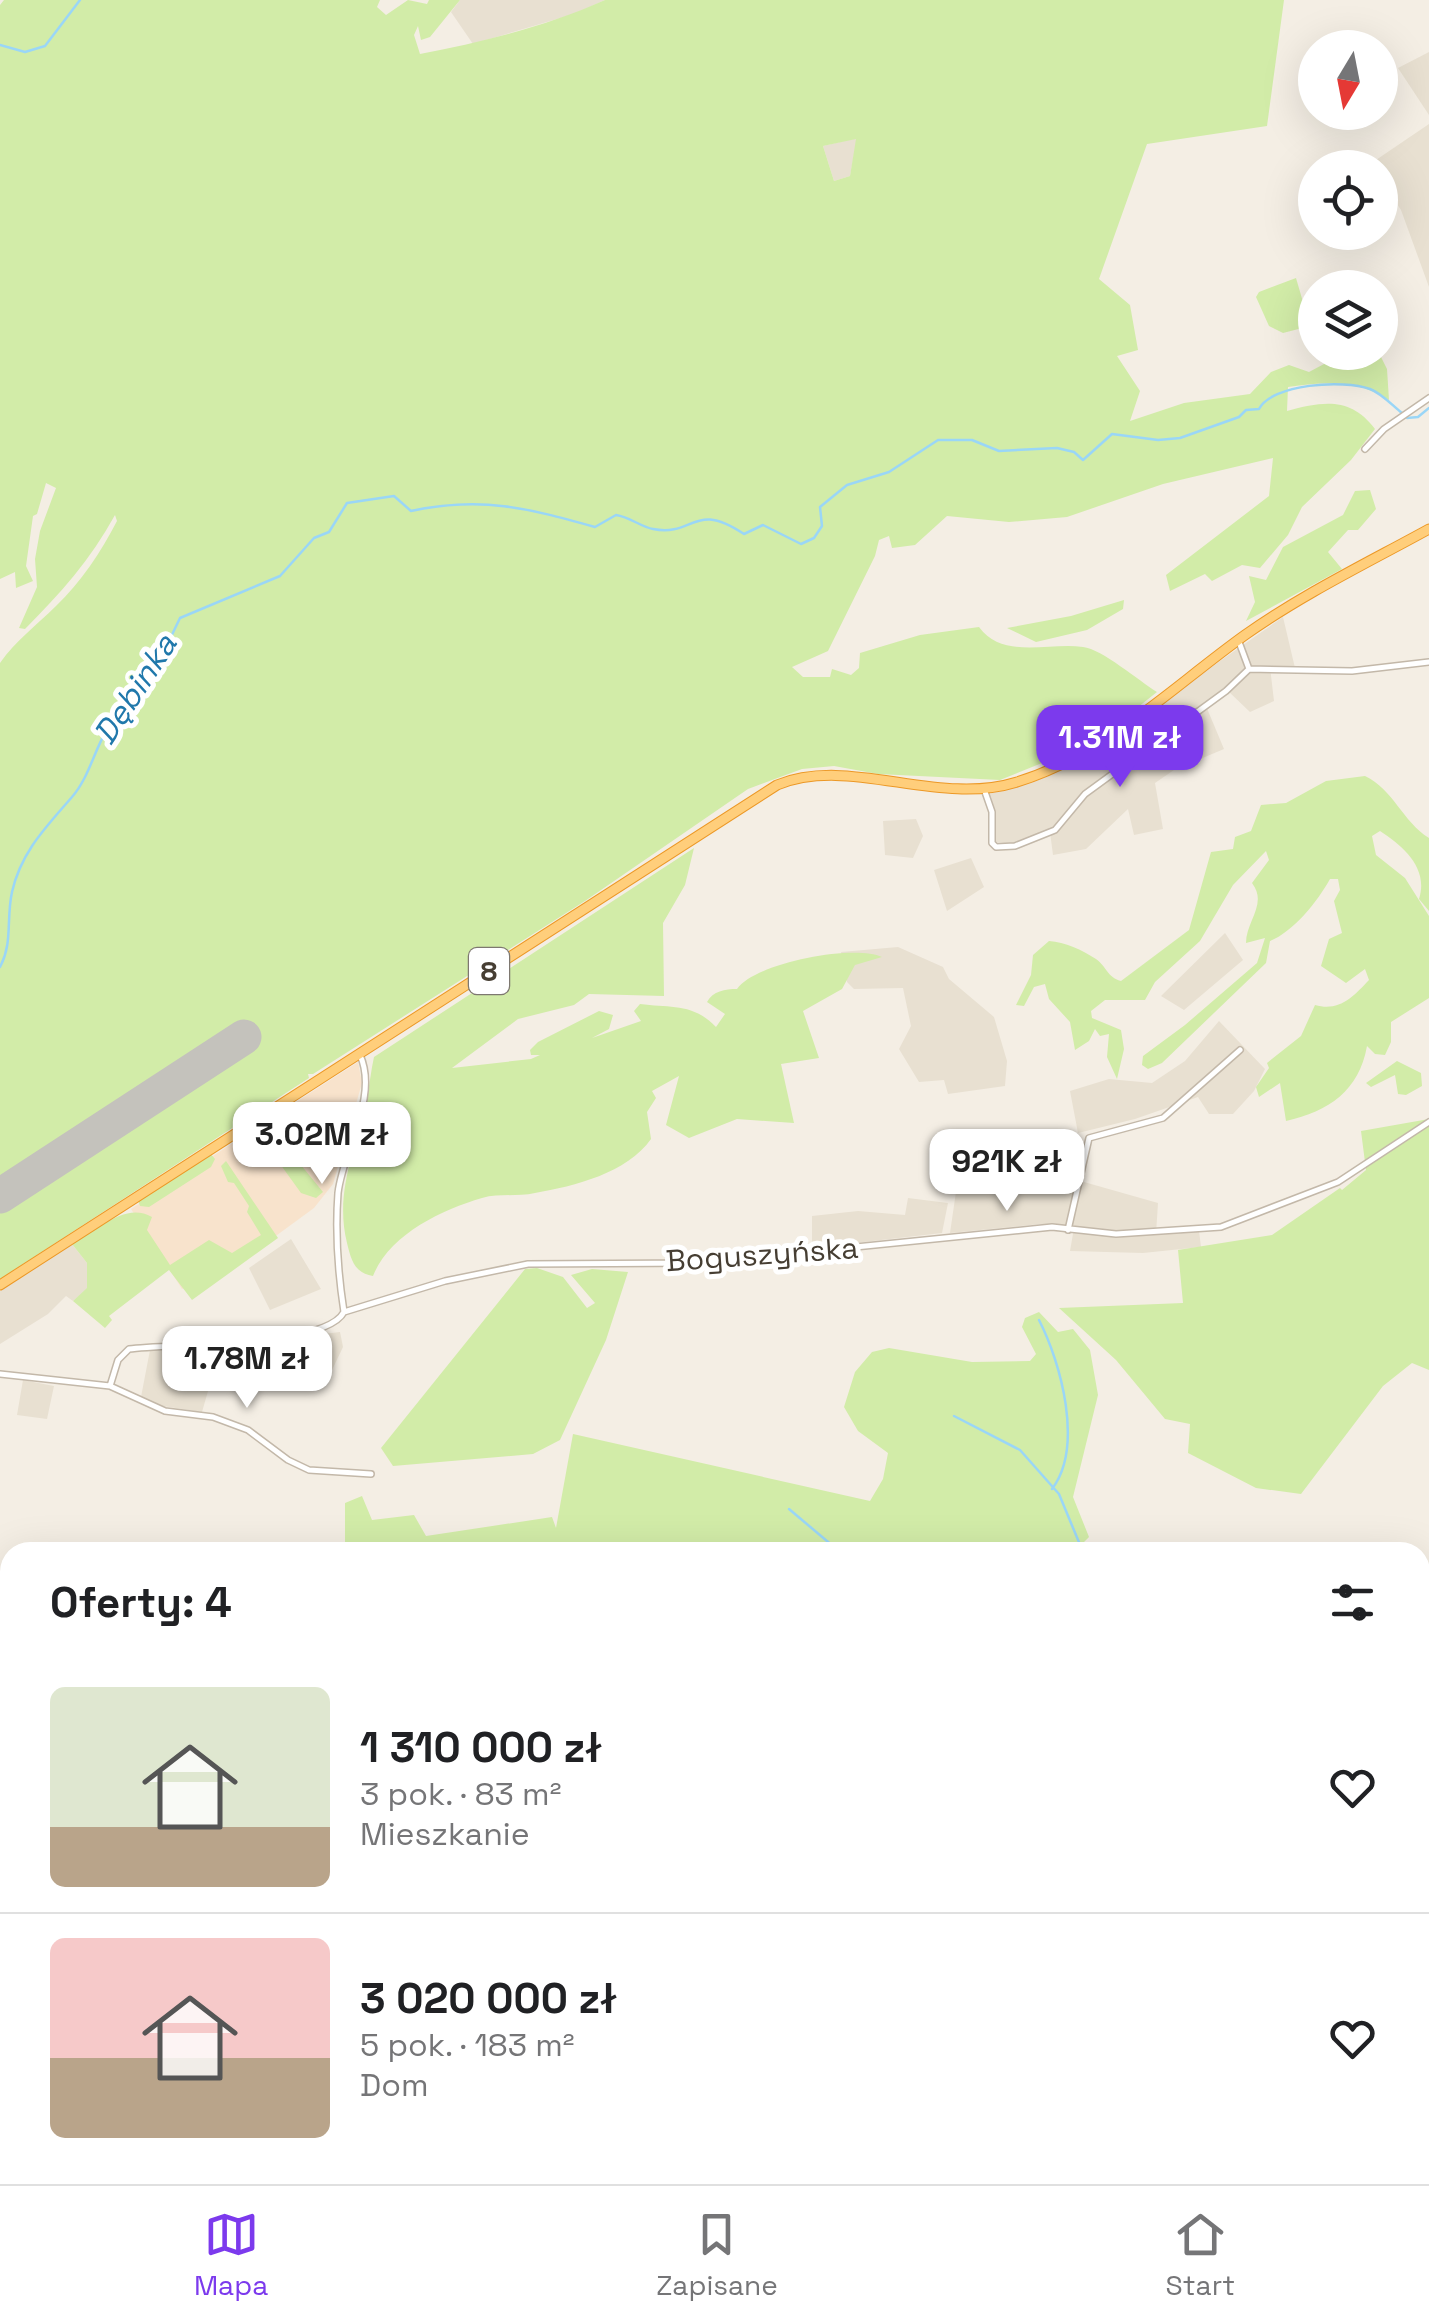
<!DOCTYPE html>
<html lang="pl">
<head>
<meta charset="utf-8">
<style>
	:root { --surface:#fff; --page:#f6f6f6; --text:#202124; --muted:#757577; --line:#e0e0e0; --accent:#7c3aed }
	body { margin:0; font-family:"Space Grotesk",sans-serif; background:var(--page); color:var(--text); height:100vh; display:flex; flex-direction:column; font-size:38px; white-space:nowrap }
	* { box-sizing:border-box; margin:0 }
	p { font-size:32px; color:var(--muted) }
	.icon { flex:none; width:55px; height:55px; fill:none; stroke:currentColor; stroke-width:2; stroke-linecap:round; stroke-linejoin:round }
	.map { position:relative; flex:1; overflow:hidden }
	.panel { position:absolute; left:0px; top:1542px; width:1430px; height:642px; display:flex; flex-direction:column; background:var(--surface); border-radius:30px 30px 0 0; box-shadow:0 10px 40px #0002 }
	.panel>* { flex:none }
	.needle { width:65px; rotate:190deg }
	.tools { position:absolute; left:1298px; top:30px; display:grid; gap:20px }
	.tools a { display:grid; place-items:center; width:100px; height:100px; border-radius:50%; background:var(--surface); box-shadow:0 10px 40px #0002; font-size:50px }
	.price { position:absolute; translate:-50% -85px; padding:0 22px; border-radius:20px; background:#fff; color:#222; font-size:32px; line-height:65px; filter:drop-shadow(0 2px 5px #0008) }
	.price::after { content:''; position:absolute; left:50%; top:60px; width:30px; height:22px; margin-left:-15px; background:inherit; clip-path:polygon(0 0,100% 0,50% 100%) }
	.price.selected { background:var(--accent); color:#fff }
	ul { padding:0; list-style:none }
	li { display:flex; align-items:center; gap:30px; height:250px; padding:0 50px }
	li+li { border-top:2px solid var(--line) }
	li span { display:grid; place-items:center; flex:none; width:280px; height:200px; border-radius:15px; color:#555 }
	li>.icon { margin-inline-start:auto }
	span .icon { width:120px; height:120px; fill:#fffc; stroke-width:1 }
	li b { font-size:42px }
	h2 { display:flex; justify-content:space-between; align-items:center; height:120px; padding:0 50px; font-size:42px }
	.menu { display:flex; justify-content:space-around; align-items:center; height:140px; border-top:2px solid var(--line); background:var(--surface); font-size:28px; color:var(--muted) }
	.menu a { display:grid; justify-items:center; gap:5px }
	.menu .selected { color:var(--accent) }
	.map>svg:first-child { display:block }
	.residential { fill:#e8e0d1 }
	.commercial { fill:#f8e3cc }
	.green { fill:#d2eca8; fill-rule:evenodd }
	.water { fill:#9ad6f7 }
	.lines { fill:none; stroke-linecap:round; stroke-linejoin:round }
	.stream { stroke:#9ad6f7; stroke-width:2.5 }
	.runway { stroke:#c4c2bc; stroke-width:35 }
	.minor-casing { stroke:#c3b8a9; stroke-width:8 }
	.tertiary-casing { stroke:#c3b8a9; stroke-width:9 }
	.trunk-casing { stroke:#ec9826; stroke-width:11 }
	.minor { stroke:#fff; stroke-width:5 }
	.tertiary { stroke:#fff; stroke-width:6 }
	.trunk { stroke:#ffce7b; stroke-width:9 }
	.rail { stroke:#959595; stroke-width:2.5; stroke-dasharray:12 12; stroke-linecap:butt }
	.labels { text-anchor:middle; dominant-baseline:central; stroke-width:10; stroke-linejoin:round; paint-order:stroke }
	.shield { fill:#fff; stroke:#7e7870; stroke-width:2.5 }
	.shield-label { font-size:28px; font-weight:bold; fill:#463e33 }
	.street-label { font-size:30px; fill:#463e33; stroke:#fff }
	.water-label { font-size:32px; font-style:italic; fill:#2078ab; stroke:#fff }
</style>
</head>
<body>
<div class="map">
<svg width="1429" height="2184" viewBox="0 0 1429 2184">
	<rect width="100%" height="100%" fill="#f4eee4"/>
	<path class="residential" d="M460,0H605L574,14L473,44L451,12Z
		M1429,52V115L1398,68Z
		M1429,124V287L1401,210L1380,179V168L1370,164Z
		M857,138L850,176L834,181L823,146Z
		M1283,617L1295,668L1270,667L1274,701L1250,712L1228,691L1206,706L1224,749L1174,770L1155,783L1163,829L1134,835L1128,809L1086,849L1053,855L1050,832L1014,844L994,842L988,794L1034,782L1099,753L1177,691Z
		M916,819L923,836L913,858L885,855L883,821Z
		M971,858L984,887L947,911L934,870Z
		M1225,933L1243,960L1184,1010L1161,996Z
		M898,947L943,967L949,979L994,1017L1007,1061L1005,1086L948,1094L944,1080L919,1082L899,1049L911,1026L903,988L854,989L847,982L841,952Z
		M1219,1021L1265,1069L1254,1091L1233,1114H1209L1198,1097L1135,1119L1078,1133L1070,1091L1109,1079L1152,1083L1185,1061Z
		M971,1156L1047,1180L1084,1182L1158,1203L1156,1234L1199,1231L1201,1247L1143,1253L1070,1251L1074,1228L1040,1224L950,1233L959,1171Z
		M908,1198L948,1203L942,1233L812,1248V1216L858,1211L905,1215Z
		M291,1239L321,1289L270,1310L249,1268Z
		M72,1244L87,1263V1289L73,1301L66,1296L48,1314L0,1344V1291Z
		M340,1332L343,1347L323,1389L273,1371L281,1354L275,1340Z
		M221,1346L202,1412L156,1405L141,1397L150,1350Z
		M23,1380L54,1386L47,1419L17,1415Z"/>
	<path class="commercial" d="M358,1062L362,1083L333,1184L314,1208L273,1238L182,1289L131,1209Z"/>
	<path class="green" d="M4,0H380L377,7L386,15L408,0L427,4L429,0H460L430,37L421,40L418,26L414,35L420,54C483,42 547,26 605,0H1284L1267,126L1147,144L1099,279L1130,305L1138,350L1117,356L1140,391L1130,421L1184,403L1250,394L1271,372L1289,365L1309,372L1324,364V353H1379L1387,369L1389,400C1355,379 1327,382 1288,387L1287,411C1324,401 1351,397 1375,429L1351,460L1302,507L1288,535L1260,568L1242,565L1212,581L1205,574L1170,591L1166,575L1269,496L1273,458L1163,484L1067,517L1009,522L947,516L915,545L892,548L889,536L879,540L875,556L828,651L792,667L803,677H830L832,669L851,675L859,668L860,653L920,635L979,627C1003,660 1049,642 1083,647C1102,649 1139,681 1157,692L1094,742L1000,780L878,774L834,766L802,769L748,789L585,901L313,1074H308L309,1078L0,1279V663C16,640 36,626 56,606C81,582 101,552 117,521L115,515C91,559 60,594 25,629L19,628L37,587L35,559L40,531L56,488L46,483L37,514L33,516L26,566L33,581L16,588L15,572L0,579V5ZM856,139L850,176L834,181L823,146Z
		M1296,278L1310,326L1283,333L1269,326L1256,297L1259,292Z
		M1370,490L1376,509L1358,530H1348L1328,552L1342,569L1246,621L1255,602L1249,576L1266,580L1283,547L1343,515L1355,491Z
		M1124,600L1123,609L1087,630L1036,642L1007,628L1071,616Z
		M1365,776C1394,790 1402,821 1429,838V911L1419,899C1429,868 1403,846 1380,831L1372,836L1376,855L1405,878L1429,916V998L1391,1022V1042L1385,1055L1375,1054L1367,1046C1359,1091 1329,1111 1286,1121L1280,1083L1259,1097L1256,1087L1269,1068L1267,1063L1301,1036L1315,1005C1339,1012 1353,997 1369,980L1365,969L1346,983L1321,966L1329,939L1342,933L1334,901L1340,890L1338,879H1330C1318,901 1293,932 1270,941L1266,963L1162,1063L1148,1069L1142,1065L1143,1056L1185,1025L1257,963L1265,938L1246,943C1246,921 1268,904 1252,883L1269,860L1266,851L1233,885L1200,941L1155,982L1145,1000H1105L1091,1011L1092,1018L1121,1030L1124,1049L1117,1079L1107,1057L1109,1034L1100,1036L1095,1029L1089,1041L1075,1050L1070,1022L1049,999L1045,984L1034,987L1024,1006L1016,1005L1031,975L1033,955L1049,941C1065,942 1082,950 1096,959C1107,967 1107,977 1121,981L1189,930L1211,852L1233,849L1235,837L1251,831L1261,805L1286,803L1326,781Z
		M694,848L685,885L663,923L664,996L589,994L574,1005L518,1019L452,1068L531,1059L540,1055H531L530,1050L538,1042L599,1011L613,1015L609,1029L592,1038L641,1021L634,1011L640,1004C671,1008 693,1003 716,1027L725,1014L707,1002C713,991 725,989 737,989C755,963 853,944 882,957L855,965L842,989L803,1011L819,1058L781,1064L794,1123L737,1119L689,1138L666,1125L679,1076L652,1091L656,1098L647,1112L651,1139C627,1173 575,1186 535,1193C518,1197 499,1193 482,1198C441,1210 389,1235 373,1276C354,1273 351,1259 347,1243C334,1191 357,1147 367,1096C370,1083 371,1070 374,1057Z
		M1397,1061L1421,1073L1422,1086L1406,1095L1398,1094L1395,1075L1371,1087L1366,1083Z
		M1429,1119V1370L1412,1363L1383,1386L1301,1494L1256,1488L1188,1453L1190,1424L1165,1419L1116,1360L1059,1308L1183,1303L1178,1250L1272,1235L1340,1188L1342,1190L1366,1170L1361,1131Z
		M283,1143L323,1192L316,1198L301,1193L270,1150Z
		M210,1153L215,1159L211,1167L149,1207L140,1206L138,1200Z
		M226,1161L278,1238L192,1300L169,1270L109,1316L112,1320L105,1328L73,1301L87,1288V1263L72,1244C97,1231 125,1201 152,1217L147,1230L170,1265L209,1240L232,1253L261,1235L247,1212L249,1206L234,1183L228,1182L221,1166Z
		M537,1268L563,1277L587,1308L595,1303L571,1275L592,1269L628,1272L606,1340L560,1440L533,1454L393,1466L381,1448L525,1269Z
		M1039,1312L1058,1332L1073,1329L1090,1350L1098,1395L1073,1497L1089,1537L1074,1552H1016L964,1544L963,1552H345V1503L362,1496L372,1520L414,1515L426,1536L552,1517L556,1528L573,1434L870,1501L883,1479L888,1453L858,1431L844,1407L855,1372L872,1352L889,1348L972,1362L1030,1361L1036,1354L1022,1327L1025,1318Z
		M0,1578L10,1580V2175H619L601,2184H0Z"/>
	<path class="water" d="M779,2175C855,2182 930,2175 1006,2175L1021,2184H713Z"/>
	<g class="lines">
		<path class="stream" d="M0,45L25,52L45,46L80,0
			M1407,418L1418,417L1429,408
			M0,967C13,943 6,919 12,892C21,852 46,827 72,797C96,769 96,729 127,708L130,695L156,668L180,618L280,576L314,538L329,532L347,503L394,496L411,511C482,496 527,508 595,527L616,515C630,517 641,527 653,529C695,537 693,500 744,534L763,525L801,544L814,538L822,526L820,507L847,485L889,472L938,440H972L999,451L1057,448L1074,452L1083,460L1112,434L1158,440L1180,438L1239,417L1246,410L1259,409C1272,384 1343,379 1370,389C1381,393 1392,405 1402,413
			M1039,1320C1061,1363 1084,1447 1052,1489
			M954,1416L1020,1450L1059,1494L1083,1552
			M789,1509L840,1552
			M1420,1587L1429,1592
			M1420,1740L1429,1738
			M0,1784L10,1791
			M270,2184L271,2175"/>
		<path class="runway" d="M0,1196L244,1037"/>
		<g class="minor-casing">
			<path id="minor" d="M1365,449L1384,429L1429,398
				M1249,669L1352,671L1429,662
				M984,789L992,812V843L996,847L1015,846L1055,830L1085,794L1226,691L1249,669L1239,642
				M1068,1230L1089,1138L1163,1118L1240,1050
				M344,1312C338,1273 335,1233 338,1193C343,1150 379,1097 360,1055
				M0,1374L110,1386L165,1411L213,1417L248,1430L288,1460L309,1470L371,1474
				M110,1386L118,1360L129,1349C171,1343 325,1348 344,1312L445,1281L528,1264L697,1263L1052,1227L1116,1234L1221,1227L1338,1182L1429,1122
				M1417,2175L1429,2183"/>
		</g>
		<g class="tertiary-casing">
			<path id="tertiary" d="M1420,2135L1429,2125
				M1392,2184L1395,2175"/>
		</g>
		<g class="trunk-casing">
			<path id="trunk" d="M0,1285L777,785C850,755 937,807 1017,782C1105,755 1171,688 1245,635C1303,594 1367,563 1429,529"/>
		</g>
		<use href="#minor" class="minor"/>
		<use href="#tertiary" class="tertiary"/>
		<use href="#trunk" class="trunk"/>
		<path class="rail" d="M1420,2059L1429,2053
			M630,2184L648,2175"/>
	</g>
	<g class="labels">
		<rect class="shield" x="469" y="948" width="40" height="46" rx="8"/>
		<g class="shield-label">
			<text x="489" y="971">8</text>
		</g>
		<g class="street-label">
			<text transform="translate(762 1254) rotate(-4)">Boguszyńska</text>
		</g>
		<g class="water-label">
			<text transform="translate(135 689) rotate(-57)">Dębinka</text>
		</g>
	</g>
</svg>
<div class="tools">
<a><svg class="needle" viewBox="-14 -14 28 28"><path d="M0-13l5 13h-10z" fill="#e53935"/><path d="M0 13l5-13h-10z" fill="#757577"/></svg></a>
<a><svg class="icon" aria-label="locate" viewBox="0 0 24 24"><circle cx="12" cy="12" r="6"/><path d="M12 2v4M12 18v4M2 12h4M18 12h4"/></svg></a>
<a><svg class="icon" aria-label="layers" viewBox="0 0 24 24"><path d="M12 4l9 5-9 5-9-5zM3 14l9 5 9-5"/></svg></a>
</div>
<b class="price selected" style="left:1120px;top:790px">1.31M zł</b>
<b class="price" style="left:322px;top:1187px">3.02M zł</b>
<b class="price" style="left:1007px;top:1214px">921K zł</b>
<b class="price" style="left:247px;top:1411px">1.78M zł</b>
<section class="panel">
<h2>Oferty: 4<svg class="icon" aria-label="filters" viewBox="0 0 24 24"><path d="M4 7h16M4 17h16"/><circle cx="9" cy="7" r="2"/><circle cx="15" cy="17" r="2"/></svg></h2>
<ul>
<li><span style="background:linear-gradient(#dfe7d0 70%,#b9a48a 0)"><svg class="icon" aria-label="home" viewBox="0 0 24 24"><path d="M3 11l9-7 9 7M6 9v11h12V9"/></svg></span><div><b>1 310 000 zł</b><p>3 pok. · 83 m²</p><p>Mieszkanie</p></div><svg class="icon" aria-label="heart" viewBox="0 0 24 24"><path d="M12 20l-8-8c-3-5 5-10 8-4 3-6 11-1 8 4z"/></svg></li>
<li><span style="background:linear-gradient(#f6c9c9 60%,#b9a48a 0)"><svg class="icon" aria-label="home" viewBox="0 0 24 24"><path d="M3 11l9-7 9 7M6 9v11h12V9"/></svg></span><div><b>3 020 000 zł</b><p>5 pok. · 183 m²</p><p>Dom</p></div><svg class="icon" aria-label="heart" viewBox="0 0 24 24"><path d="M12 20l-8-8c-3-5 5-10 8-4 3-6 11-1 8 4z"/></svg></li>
</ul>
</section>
</div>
<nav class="menu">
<a class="selected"><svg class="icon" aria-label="map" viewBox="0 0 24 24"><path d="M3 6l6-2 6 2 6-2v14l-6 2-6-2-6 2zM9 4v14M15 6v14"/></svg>Mapa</a>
<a><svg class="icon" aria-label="saved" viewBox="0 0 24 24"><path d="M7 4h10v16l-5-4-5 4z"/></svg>Zapisane</a>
<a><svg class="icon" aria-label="home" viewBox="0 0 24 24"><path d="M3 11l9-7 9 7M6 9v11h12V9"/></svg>Start</a>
</nav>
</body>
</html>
